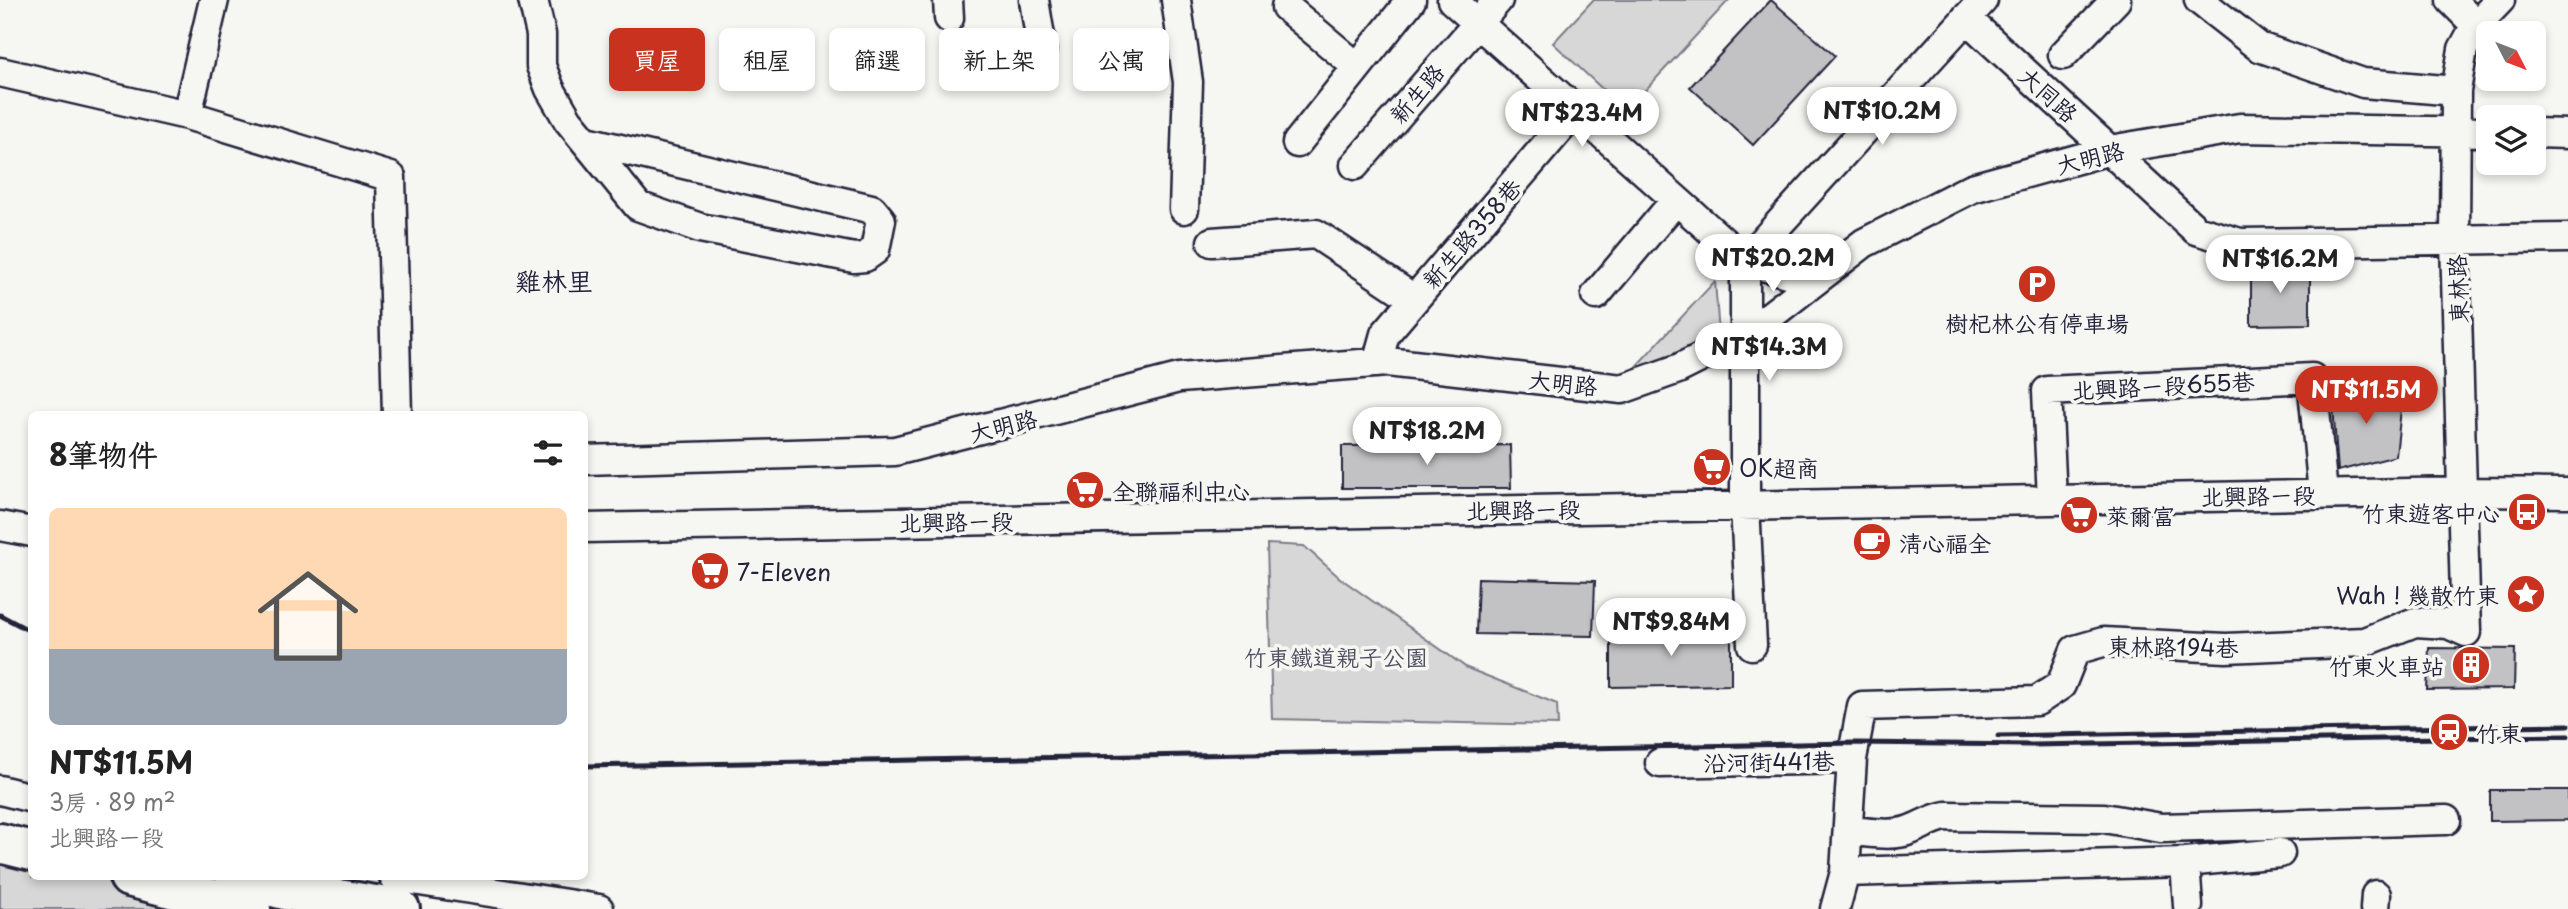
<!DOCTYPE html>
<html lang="zh-TW">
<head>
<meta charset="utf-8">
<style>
	:root { --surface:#fff; --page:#f2f2f2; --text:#222; --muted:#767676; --accent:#c8321e }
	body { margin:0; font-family:"Playpen Sans","LXGW WenKai TC",sans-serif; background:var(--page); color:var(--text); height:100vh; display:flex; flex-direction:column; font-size:26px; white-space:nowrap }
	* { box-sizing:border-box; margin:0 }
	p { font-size:23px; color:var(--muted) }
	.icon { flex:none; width:38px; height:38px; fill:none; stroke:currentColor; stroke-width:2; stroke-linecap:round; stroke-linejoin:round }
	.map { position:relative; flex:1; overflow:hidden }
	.sheet { position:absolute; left:28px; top:411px; width:560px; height:469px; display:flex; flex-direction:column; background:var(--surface); border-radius:10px; box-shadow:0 4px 10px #0003 }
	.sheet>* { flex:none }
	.top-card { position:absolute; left:609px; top:28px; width:665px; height:63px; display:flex; gap:14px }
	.needle { width:46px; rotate:132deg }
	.buttons { position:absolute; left:2476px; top:21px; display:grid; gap:14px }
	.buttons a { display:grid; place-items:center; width:70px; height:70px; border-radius:10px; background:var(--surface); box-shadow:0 4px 10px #0003; font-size:35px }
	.price { position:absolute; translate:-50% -60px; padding:0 16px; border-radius:24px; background:#fff; color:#222; font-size:23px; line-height:46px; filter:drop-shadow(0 2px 4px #0008) }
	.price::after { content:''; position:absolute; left:50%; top:42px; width:21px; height:16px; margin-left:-10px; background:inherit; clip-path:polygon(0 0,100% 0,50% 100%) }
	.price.on { background:var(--accent); color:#fff }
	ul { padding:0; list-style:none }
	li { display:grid; align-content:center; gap:14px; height:371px; padding:0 21px }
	li span { display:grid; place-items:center; height:217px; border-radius:10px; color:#555 }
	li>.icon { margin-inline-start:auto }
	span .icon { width:126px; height:126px; fill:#fffc; stroke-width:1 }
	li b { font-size:30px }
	h2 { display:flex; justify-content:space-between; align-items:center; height:84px; padding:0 21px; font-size:30px }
	.chip { padding:0 24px; border-radius:10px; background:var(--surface); box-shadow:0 4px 10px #0003; font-size:24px; line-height:63px }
	.chip.on { background:var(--accent); color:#fff }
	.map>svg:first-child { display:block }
	.green { fill:#d7d7d7; stroke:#7c7c89; stroke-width:2 }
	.building { fill:#c2c2c4; stroke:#22223b; stroke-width:2 }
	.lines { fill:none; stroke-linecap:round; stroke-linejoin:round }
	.minor-casing { stroke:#22223b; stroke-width:33 }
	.highway-casing { stroke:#22223b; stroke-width:44 }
	.minor { stroke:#f6f6f2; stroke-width:28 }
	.highway { stroke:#f6f6f2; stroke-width:38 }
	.rail { stroke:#22223b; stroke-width:5 }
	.labels { text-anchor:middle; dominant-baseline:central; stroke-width:7; stroke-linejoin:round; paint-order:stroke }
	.street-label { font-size:23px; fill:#22223b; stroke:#f6f6f2 }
	.poi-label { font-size:23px; fill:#22223b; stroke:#f6f6f2; text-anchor:start }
	.park-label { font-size:23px; fill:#4f4f62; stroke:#f6f6f2 }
	.quarter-label { font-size:26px; fill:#22223b; stroke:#f6f6f2 }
</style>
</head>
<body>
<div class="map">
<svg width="2568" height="909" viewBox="0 0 2568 909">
	<rect width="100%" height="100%" fill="#f6f6f2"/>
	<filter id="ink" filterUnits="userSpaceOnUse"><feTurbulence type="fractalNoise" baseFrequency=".0143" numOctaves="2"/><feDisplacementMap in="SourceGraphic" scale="14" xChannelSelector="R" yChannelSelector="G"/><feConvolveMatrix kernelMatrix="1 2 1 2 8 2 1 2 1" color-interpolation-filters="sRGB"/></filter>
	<g filter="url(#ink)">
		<path class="green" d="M1593,0H1729L1626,111L1553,43Z
			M1715,281L1719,334L1629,374Z
			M1267,544L1304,546L1340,578L1467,668L1557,704L1558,725L1272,719Z
			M0,844L31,852L32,877H123L243,909H0Z"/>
		<path class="building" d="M1771,0L1835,56L1753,145L1690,87Z
			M2310,265V324L2251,325V266Z
			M2403,390L2396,456L2338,471L2332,393Z
			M1510,445L1511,488H1342V446Z
			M1478,578L1595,581L1593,636L1476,634Z
			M1731,629V685L1611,687V631Z
			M2429,648L2515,649L2514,689L2427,690Z
			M2490,790H2568V820L2490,821Z"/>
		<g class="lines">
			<g class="minor-casing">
				<path id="minor" d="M533,0L541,34V66L550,89L568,120L638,206L700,228L854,258L865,257L875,250L881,220L872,209L587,141
					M948,0L949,18
					M1034,0L1042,49
					M1176,0L1188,82L1184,209
					M1452,0L1745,261L1815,281
					M2199,0L2259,47L2363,83L2456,91
					M2451,0L2476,25
					M1286,7L1356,66
					M1966,18L2196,230L2240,243L2568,238
					M2063,55L2116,0
					M0,72L187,115L391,177L397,415
					M187,115L214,0
					M2534,133L2568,134
					M1297,143L1411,0
					M1355,165L1498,0
					M1212,242L1316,234L1414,299
					M1596,295L1676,200
					M1377,363L1385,334L1576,110
					M584,460L895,451L1179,378L1387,362L1622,389L1678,369L1744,336L1864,243L1972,188L2110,150L2240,128L2488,132
					M2052,499L2047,391L2312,378L2323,494
					M0,526L32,532
					M584,528L2462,492L2568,493
					M1752,645L1745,505V261L1983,0
					M1660,763L1852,759
					M0,790L32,798
					M1849,831C1868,832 1892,837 1910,830C1923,825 1933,818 1946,816L2104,818L2161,828L2446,820
					M2185,862L2188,906
					M1845,872L2185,862L2280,853
					M394,877L599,909
					M1835,909L1845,872L1852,759L1862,706L2037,701L2061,685L2075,650L2103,642L2226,648L2364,642L2415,622L2448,624L2466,632L2455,241L2456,91L2463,49L2476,25L2500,0
					M2375,909L2376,895"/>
			</g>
			<g class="highway-casing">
				<path id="highway" d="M0,843L32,851
					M129,877L251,909
					M235,877L289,891L400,909"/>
			</g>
			<use href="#minor" class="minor"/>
			<use href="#highway" class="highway"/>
			<path class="rail" d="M0,615L32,632
				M1998,736L2568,725
				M584,766L1855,743L2032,745L2568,736"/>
		</g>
	</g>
	<defs>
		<g id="parking-disc" transform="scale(2.0125)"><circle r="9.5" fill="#c8321e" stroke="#f6f6f2"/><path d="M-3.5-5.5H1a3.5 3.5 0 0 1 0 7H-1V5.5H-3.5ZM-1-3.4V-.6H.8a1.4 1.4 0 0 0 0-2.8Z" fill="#fff"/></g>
		<g id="supermarket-disc" transform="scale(2.0125)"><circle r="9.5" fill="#c8321e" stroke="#f6f6f2"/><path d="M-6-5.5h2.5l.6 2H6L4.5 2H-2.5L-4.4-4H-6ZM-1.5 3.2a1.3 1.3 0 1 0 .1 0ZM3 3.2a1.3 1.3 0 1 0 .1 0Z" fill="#fff"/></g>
		<g id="bus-disc" transform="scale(2.0125)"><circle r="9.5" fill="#c8321e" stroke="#f6f6f2"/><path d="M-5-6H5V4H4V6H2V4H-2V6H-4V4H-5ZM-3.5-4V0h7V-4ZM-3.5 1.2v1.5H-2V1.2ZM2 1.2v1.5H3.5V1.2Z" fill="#fff"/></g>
		<g id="cafe-disc" transform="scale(2.0125)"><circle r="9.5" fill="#c8321e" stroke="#f6f6f2"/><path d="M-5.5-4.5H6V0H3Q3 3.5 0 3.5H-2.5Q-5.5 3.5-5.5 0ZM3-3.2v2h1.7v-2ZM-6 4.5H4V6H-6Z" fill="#fff"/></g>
		<g id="sight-disc" transform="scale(2.0125)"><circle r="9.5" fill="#c8321e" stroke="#f6f6f2"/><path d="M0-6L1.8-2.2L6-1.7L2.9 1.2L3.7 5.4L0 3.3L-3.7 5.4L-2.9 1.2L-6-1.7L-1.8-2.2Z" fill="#fff"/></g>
		<g id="building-disc" transform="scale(2.0125)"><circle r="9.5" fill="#c8321e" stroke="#f6f6f2"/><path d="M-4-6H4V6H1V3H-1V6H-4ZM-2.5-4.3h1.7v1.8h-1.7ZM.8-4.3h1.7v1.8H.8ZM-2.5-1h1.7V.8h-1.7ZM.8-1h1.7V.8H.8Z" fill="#fff"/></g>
		<g id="station-disc" transform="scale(2.0125)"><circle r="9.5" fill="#c8321e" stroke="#f6f6f2"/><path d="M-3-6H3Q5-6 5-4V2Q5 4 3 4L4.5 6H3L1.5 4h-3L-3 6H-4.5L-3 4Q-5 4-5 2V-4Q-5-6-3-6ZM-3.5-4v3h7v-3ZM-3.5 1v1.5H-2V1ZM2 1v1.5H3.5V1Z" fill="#fff"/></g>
	</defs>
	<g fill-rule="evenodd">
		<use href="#parking-disc" x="2037" y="284"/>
		<use href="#supermarket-disc" x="1712" y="467"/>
		<use href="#supermarket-disc" x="1085" y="490"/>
		<use href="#bus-disc" x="2527" y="512"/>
		<use href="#supermarket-disc" x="2079" y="515"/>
		<use href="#cafe-disc" x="1872" y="542"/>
		<use href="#supermarket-disc" x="710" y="571"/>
		<use href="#sight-disc" x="2526" y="594"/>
		<use href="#building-disc" x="2471" y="665"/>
		<use href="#station-disc" x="2449" y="732"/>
	</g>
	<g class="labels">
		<g class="street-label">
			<text transform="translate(1416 93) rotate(-50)">新生路</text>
			<text transform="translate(2049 94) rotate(42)">大同路</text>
			<text transform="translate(2090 157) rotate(-14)">大明路</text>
			<text transform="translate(1471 233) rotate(-49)">新生路358巷</text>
			<text transform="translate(2457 289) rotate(-92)">東林路</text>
			<text transform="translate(1563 382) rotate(6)">大明路</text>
			<text transform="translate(2163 385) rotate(-3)">北興路ㄧ段655巷</text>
			<text transform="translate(1003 425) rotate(-14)">大明路</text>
			<text transform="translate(2258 495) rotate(-1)">北興路ㄧ段</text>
			<text transform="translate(1523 509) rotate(-1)">北興路ㄧ段</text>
			<text transform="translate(956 521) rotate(-1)">北興路ㄧ段</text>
			<text transform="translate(2173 646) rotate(1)">東林路194巷</text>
			<text transform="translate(1769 761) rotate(-1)">沿河街441巷</text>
		</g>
		<g class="poi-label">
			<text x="2037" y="322" text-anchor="middle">樹杞林公有停車場</text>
			<text x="1739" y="467">OK超商</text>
			<text x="1112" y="490">全聯福利中心</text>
			<text x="2500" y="512" text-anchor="end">竹東遊客中心</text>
			<text x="2106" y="515">萊爾富</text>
			<text x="1899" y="542">清心福全</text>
			<text x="737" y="571">7-Eleven</text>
			<text x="2499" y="594" text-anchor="end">Wah ! 幾散竹東</text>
			<text x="2444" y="665" text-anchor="end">竹東火車站</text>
			<text x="2476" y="732">竹東</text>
		</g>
		<g class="park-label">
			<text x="1336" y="656">竹東鐵道親子公園</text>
		</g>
		<g class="quarter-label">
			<text x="554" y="280">雞林里</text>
		</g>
	</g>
</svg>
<div class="buttons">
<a><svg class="needle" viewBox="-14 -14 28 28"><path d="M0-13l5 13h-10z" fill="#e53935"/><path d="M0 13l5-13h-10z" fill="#767676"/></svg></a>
<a><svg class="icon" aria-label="layers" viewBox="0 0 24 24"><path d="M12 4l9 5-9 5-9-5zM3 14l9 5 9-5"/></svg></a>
</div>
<b class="price" style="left:1882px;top:147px">NT$10.2M</b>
<b class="price" style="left:1582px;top:149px">NT$23.4M</b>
<b class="price" style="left:1773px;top:294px">NT$20.2M</b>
<b class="price" style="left:2280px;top:295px">NT$16.2M</b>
<b class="price" style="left:1769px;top:383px">NT$14.3M</b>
<b class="price on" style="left:2366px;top:426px">NT$11.5M</b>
<b class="price" style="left:1427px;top:467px">NT$18.2M</b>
<b class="price" style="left:1671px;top:658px">NT$9.84M</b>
<div class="top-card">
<a class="chip on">買屋</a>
<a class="chip">租屋</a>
<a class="chip">篩選</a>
<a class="chip">新上架</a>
<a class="chip">公寓</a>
</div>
<section class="sheet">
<h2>8筆物件<svg class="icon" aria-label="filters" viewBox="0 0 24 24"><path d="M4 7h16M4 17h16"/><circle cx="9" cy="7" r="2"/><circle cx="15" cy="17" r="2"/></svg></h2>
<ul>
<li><span style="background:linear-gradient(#ffd9b3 65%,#9aa5b1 0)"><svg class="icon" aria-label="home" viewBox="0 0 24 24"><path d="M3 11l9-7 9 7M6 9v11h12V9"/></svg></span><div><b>NT$11.5M</b><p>3房 · 89 m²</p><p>北興路ㄧ段</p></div></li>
</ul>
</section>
</div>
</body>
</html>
